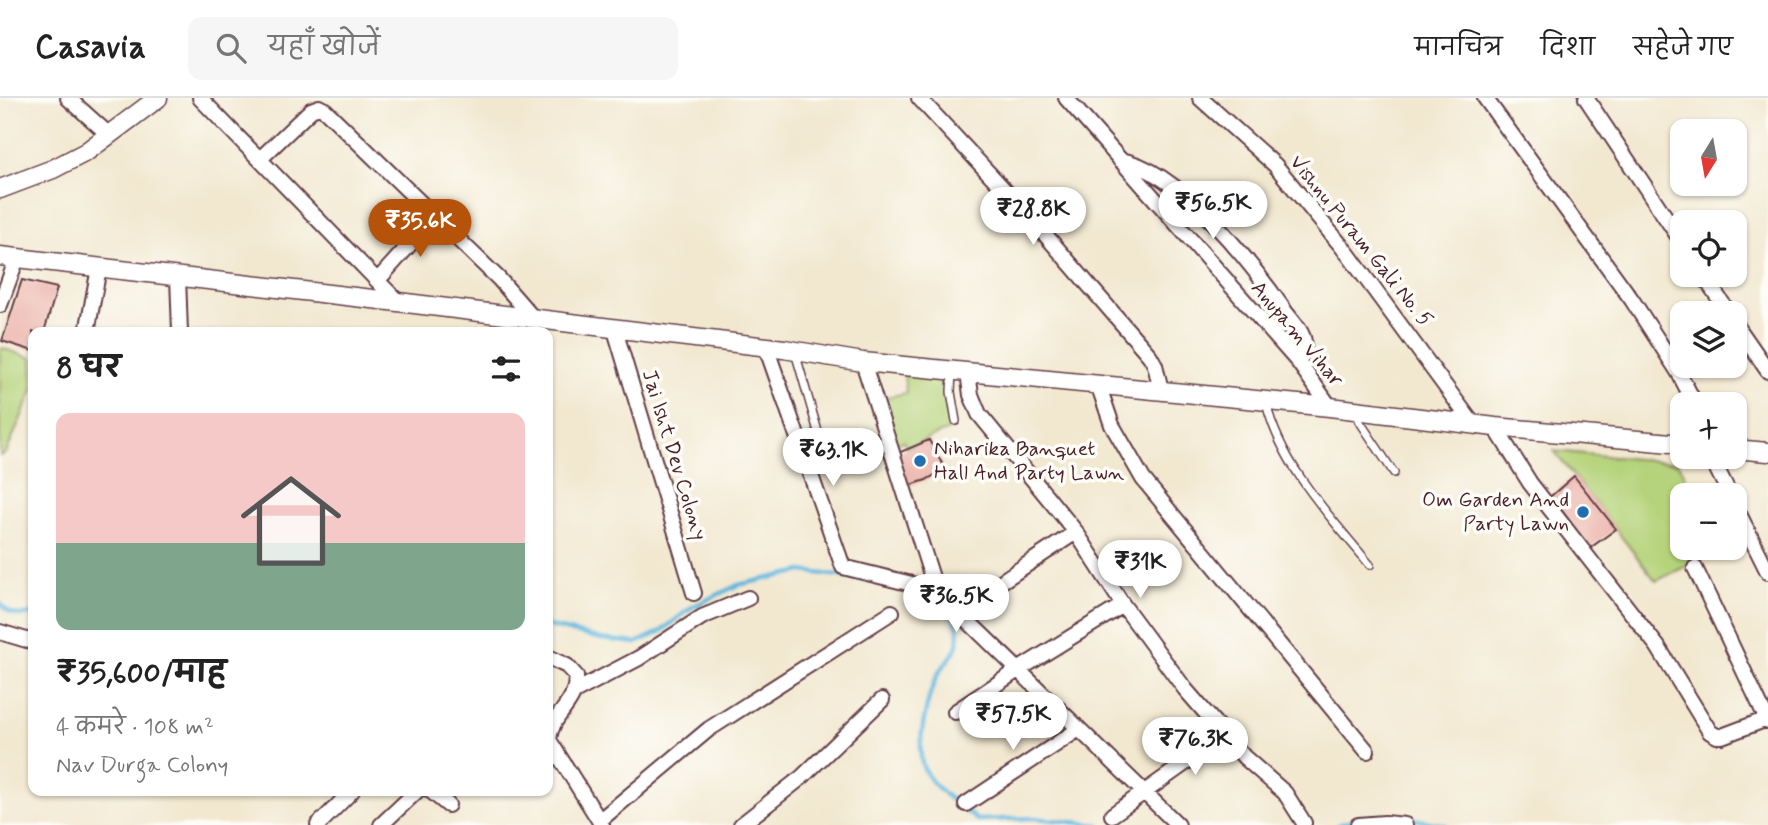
<!DOCTYPE html>
<html lang="hi">
<head>
<meta charset="utf-8">
<style>
	:root { --surface:#fff; --page:#f6f6f6; --text:#222; --muted:#767676; --line:#e0e0e0; --accent:#b45309 }
	body { margin:0; font-family:Mynerve,"Playpen Sans Deva",sans-serif; background:var(--page); color:var(--text); height:100vh; display:flex; flex-direction:column; font-size:26px; white-space:nowrap }
	* { box-sizing:border-box; margin:0 }
	p { font-size:23px; color:var(--muted) }
	.icon { flex:none; width:38px; height:38px; fill:none; stroke:currentColor; stroke-width:2; stroke-linecap:round; stroke-linejoin:round }
	.map { position:relative; flex:1; overflow:hidden }
	.drawer { position:absolute; left:28px; top:229px; width:525px; height:469px; display:flex; flex-direction:column; background:var(--surface); border-radius:14px; box-shadow:0 2px 5px #0004 }
	.drawer>* { flex:none }
	.needle { width:46px; rotate:191deg }
	.tools { position:absolute; left:1670px; top:21px; display:grid; gap:14px }
	.tools a { display:grid; place-items:center; width:77px; height:77px; border-radius:14px; background:var(--surface); box-shadow:0 2px 5px #0004; font-size:35px }
	.price { position:absolute; translate:-50% -60px; padding:0 16px; border-radius:24px; background:#fff; color:#222; font-size:23px; line-height:46px; filter:drop-shadow(0 2px 4px #0008) }
	.price::after { content:''; position:absolute; left:50%; top:42px; width:21px; height:16px; margin-left:-10px; background:inherit; clip-path:polygon(0 0,100% 0,50% 100%) }
	.price.active { background:var(--accent); color:#fff }
	ul { padding:0; list-style:none }
	li { display:grid; align-content:center; gap:14px; height:371px; padding:0 28px }
	li span { display:grid; place-items:center; height:217px; border-radius:14px; color:#555 }
	li>.icon { margin-inline-start:auto }
	span .icon { width:126px; height:126px; fill:#fffc; stroke-width:1 }
	li b { font-size:30px }
	h2 { display:flex; justify-content:space-between; align-items:center; height:84px; padding:0 28px; font-size:30px }
	header { display:flex; align-items:center; gap:42px; box-sizing:border-box; height:98px; padding:0 35px; background:var(--surface); border-bottom:2px solid var(--line) }
	header strong { font-size:33px }
	nav { display:flex; gap:38px; margin-inline-start:auto; font-size:24px }
	.search { width:490px; height:63px; background:var(--page); display:flex; align-items:center; gap:18px; box-sizing:border-box; padding:0 24px; border-radius:14px; color:var(--muted); font-size:26px }
	.map>svg:first-child { display:block }
	.green { fill:#b5d37a; stroke:#807952; stroke-width:2 }
	.lines { fill:none; stroke-linecap:round; stroke-linejoin:round }
	.stream { stroke:#62b7de; stroke-width:4.5 }
	.building { fill:#eaaea5 }
	.service-casing { stroke:#633d44; stroke-width:10 }
	.minor-casing { stroke:#633d44; stroke-width:18 }
	.tertiary-casing { stroke:#633d44; stroke-width:21 }
	.service { stroke:#fff; stroke-width:7 }
	.minor { stroke:#fff; stroke-width:14 }
	.tertiary { stroke:#fff; stroke-width:18 }
	.poi-dot { fill:#1f6fb2; stroke:#fdfcf7; stroke-width:2.5 }
	.labels { text-anchor:middle; dominant-baseline:central; stroke-width:7; stroke-linejoin:round; paint-order:stroke }
	.street-label { font-size:21px; fill:#4a1f2b; stroke:#fdfcf7 }
	.poi-label { font-size:21px; fill:#4a1f2b; stroke:#fdfcf7; text-anchor:start }
</style>
</head>
<body>
<header>
<strong>Casavia</strong>
<div class="search"><svg class="icon" aria-label="search" viewBox="0 0 24 24"><circle cx="10" cy="10" r="6"/><path d="M15 15l6 6"/></svg>यहाँ खोजें</div>
<nav><a>मानचित्र</a><a>दिशा</a><a>सहेजे गए</a></nav>
</header>
<div class="map">
<svg width="1768" height="727" viewBox="0 0 1768 727">
	<rect width="100%" height="100%" fill="#fdfcf7"/>
	<filter id="ink" filterUnits="userSpaceOnUse"><feTurbulence type="fractalNoise" baseFrequency=".0143" numOctaves="2"/><feDisplacementMap in="SourceGraphic" scale="14" xChannelSelector="R" yChannelSelector="G"/><feConvolveMatrix kernelMatrix="1 2 1 2 8 2 1 2 1" color-interpolation-filters="sRGB"/></filter>
	<filter id="wash" filterUnits="userSpaceOnUse"><feTurbulence type="fractalNoise" baseFrequency=".00686" numOctaves="4" result="noise"/><feDisplacementMap in="SourceGraphic" scale="28" xChannelSelector="R" yChannelSelector="G"/><feGaussianBlur stdDeviation="1.57" result="paint"/><feColorMatrix in="noise" values="0 0 0 0 0 0 0 0 0 0 0 0 0 0 0 0 0 1.4 0 .05"/><feComposite in="paint" operator="in"/></filter>
	<g filter="url(#wash)">
		<rect width="100%" height="100%" fill="#f2e8d0"/>
		<path class="green" d="M2,250L32,260L33,292L6,355L0,358V254Z
			M904,277L947,281L948,303L945,305L951,331L906,350L904,343L895,346L882,300L906,295Z
			M1554,353L1678,365L1695,397H1682V450H1723L1656,483Z"/>
		<g class="lines">
			<path class="stream" d="M909,492C934,501 969,518 956,550C952,560 943,567 938,576C928,595 917,644 922,665C926,686 961,709 977,722L1035,720L1099,727
				M0,505C9,517 19,520 33,515
				M548,528L601,541L636,545L660,534L692,509L738,487L802,473L870,482
				M1338,727C1386,711 1398,719 1445,727"/>
		</g>
		<g id="blocks">
			<path class="building" d="M22,182L57,190L44,234H33V253L2,243Z
				M929,342L945,371L926,382L908,388L898,355Z
				M1574,378L1616,431L1590,450L1551,398Z"/>
		</g>
	</g>
	<g filter="url(#ink)">
		<use href="#blocks" fill-opacity="0" stroke="#633d44" stroke-width="2"/>
		<g class="lines">
			<g class="service-casing">
				<path id="service" d="M795,254L819,337
					M952,273L951,294L956,323
					M1266,305C1282,369 1329,417 1370,467
					M1356,313L1360,324L1394,375"/>
			</g>
			<g class="minor-casing">
				<path id="minor" d="M68,0L108,36
					M200,0L398,204
					M919,0L1036,126L1150,258L1155,267L1161,292
					M1066,0L1299,265L1330,309
					M1200,0L1275,67L1348,156L1473,326
					M1485,0L1632,202L1679,275L1695,306
					M1586,0L1682,144
					M261,60L311,12L319,9L325,12L499,181L534,221
					M1120,62C1178,71 1252,166 1284,212C1290,221 1303,233 1304,244C1305,251 1301,259 1299,265
					M1703,177L1729,215
					M178,179L180,234
					M378,182L436,117
					M0,207L17,160
					M1734,224L1768,273
					M615,232L694,495
					M87,234L99,170
					M766,249L843,469L936,492
					M863,264L936,492L1178,727
					M968,274L971,297L979,316L1076,434L1123,507L1185,591L1244,659L1285,695L1304,725
					M1098,286L1112,327L1143,381L1367,653
					M1495,329L1530,385L1658,549L1710,634L1717,638H1722L1767,621
					M1711,359L1730,397
					M1734,406L1768,474
					M1695,470L1768,624
					M957,513L1076,434
					M0,534L33,544
					M548,559L567,568L576,578C577,608 551,615 549,642L602,727
					M576,593L639,560L702,519L748,500
					M955,614L1018,572L1123,507
					M431,693L448,707
					M966,706L1079,631
					M1112,717L1225,637
					M599,723L709,631L892,514
					M318,727L352,693
					M381,727L417,693
					M741,727L802,679L882,602
					M1358,727L1385,725L1405,727"/>
			</g>
			<g class="tertiary-casing">
				<path id="tertiary" d="M0,91L53,71L86,54L158,0
					M0,158L398,204L784,251L863,264L1330,309L1495,329L1682,346
					M1734,351L1768,354"/>
			</g>
			<use href="#service" class="service"/>
			<use href="#minor" class="minor"/>
			<use href="#tertiary" class="tertiary"/>
		</g>
	</g>
	<g class="poi-dot">
		<circle cx="920" cy="363" r="7"/>
		<circle cx="1583" cy="414" r="7"/>
	</g>
	<g class="labels">
		<g class="street-label">
			<text transform="translate(1361 143) rotate(51)">Vishnu Puram Gali No. 5</text>
			<text transform="translate(1297 236) rotate(50)">Anupam Vihar</text>
			<text transform="translate(674 357) rotate(73)">Jai Isht Dev Colony</text>
		</g>
		<g class="poi-label">
			<text x="934" y="351">Niharika Banquet<tspan x="934" dy="24">Hall And Party Lawn</tspan></text>
			<text x="1569" y="402" text-anchor="end">Om Garden And<tspan x="1569" dy="24">Party Lawn</tspan></text>
		</g>
	</g>
</svg>
<div class="tools">
<a><svg class="needle" viewBox="-14 -14 28 28"><path d="M0-13l5 13h-10z" fill="#e53935"/><path d="M0 13l5-13h-10z" fill="#767676"/></svg></a>
<a><svg class="icon" aria-label="locate" viewBox="0 0 24 24"><circle cx="12" cy="12" r="6"/><path d="M12 2v4M12 18v4M2 12h4M18 12h4"/></svg></a>
<a><svg class="icon" aria-label="layers" viewBox="0 0 24 24"><path d="M12 4l9 5-9 5-9-5zM3 14l9 5 9-5"/></svg></a>
<a>+</a>
<a>−</a>
</div>
<b class="price" style="left:1213px;top:143px">₹56.5K</b>
<b class="price" style="left:1033px;top:149px">₹28.8K</b>
<b class="price active" style="left:420px;top:161px">₹35.6K</b>
<b class="price" style="left:833px;top:390px">₹63.1K</b>
<b class="price" style="left:1140px;top:502px">₹31K</b>
<b class="price" style="left:956px;top:536px">₹36.5K</b>
<b class="price" style="left:1013px;top:654px">₹57.5K</b>
<b class="price" style="left:1195px;top:679px">₹76.3K</b>
<section class="drawer">
<h2>8 घर<svg class="icon" aria-label="filters" viewBox="0 0 24 24"><path d="M4 7h16M4 17h16"/><circle cx="9" cy="7" r="2"/><circle cx="15" cy="17" r="2"/></svg></h2>
<ul>
<li><span style="background:linear-gradient(#f6c9c9 60%,#7fa58c 0)"><svg class="icon" aria-label="home" viewBox="0 0 24 24"><path d="M3 11l9-7 9 7M6 9v11h12V9"/></svg></span><div><b>₹35,600/माह</b><p>4 कमरे · 108 m²</p><p>Nav Durga Colony</p></div></li>
</ul>
</section>
</div>
</body>
</html>
